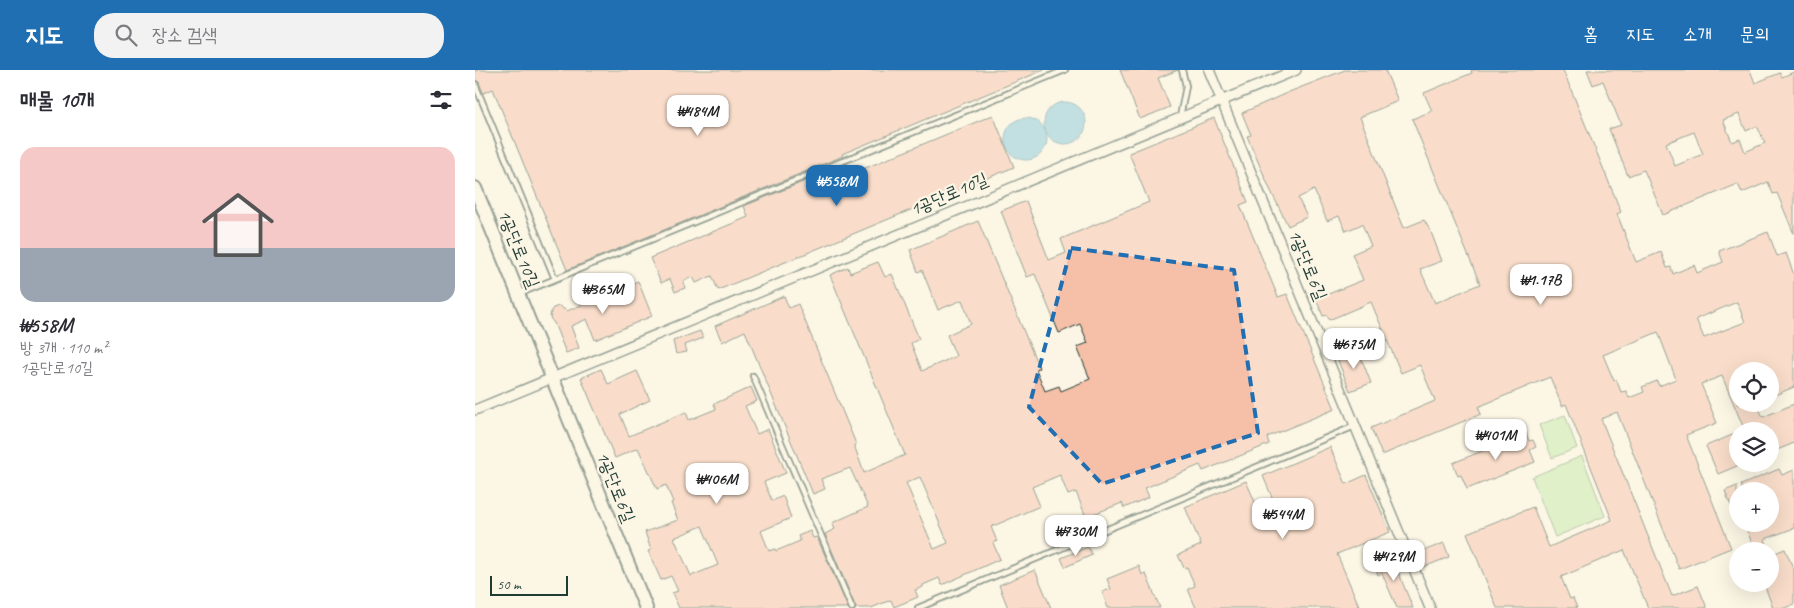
<!DOCTYPE html>
<html lang="ko">
<head>
<meta charset="utf-8">
<style>
	:root { --surface:#fff; --page:#f2f2f3; --text:#2b2b33; --muted:#7c7c81; --accent:#1f6fb2 }
	body { margin:0; font-family:Caveat,"Poor Story",sans-serif; background:var(--page); color:var(--text); height:100vh; display:flex; flex-direction:column; font-size:19px; white-space:nowrap }
	* { box-sizing:border-box; margin:0 }
	p { font-size:16px; color:var(--muted) }
	.icon { flex:none; width:28px; height:28px; fill:none; stroke:currentColor; stroke-width:2; stroke-linecap:round; stroke-linejoin:round }
	.map { position:relative; flex:1; overflow:hidden }
	.drawer { display:flex; flex-direction:column; background:var(--surface); width:475px }
	.drawer>* { flex:none }
	.tools { position:absolute; left:1254px; top:292px; display:grid; gap:10px }
	.tools a { display:grid; place-items:center; width:50px; height:50px; border-radius:50%; background:var(--surface); box-shadow:0 5px 20px #0002; font-size:25px }
	.scale { position:absolute; left:15px; bottom:12px; width:78px; box-sizing:border-box; padding-left:5px; border:2px solid #1f3d34; border-top:0; font-size:14px; line-height:18px; white-space:nowrap; color:#1f3d34; -webkit-text-stroke:4px #fcf5e5; paint-order:stroke }
	.price { position:absolute; translate:-50% -42px; padding:0 11px; border-radius:10px; background:#fff; color:#222; font-size:16px; line-height:32px; filter:drop-shadow(0 1px 2px #0008) }
	.price::after { content:''; position:absolute; left:50%; top:30px; width:15px; height:11px; margin-left:-8px; background:inherit; clip-path:polygon(0 0,100% 0,50% 100%) }
	.price.active { background:var(--accent); color:#fff }
	ul { padding:0; list-style:none }
	li { display:grid; align-content:center; gap:10px; height:265px; padding:0 20px }
	li span { display:grid; place-items:center; height:155px; border-radius:15px; color:#555 }
	li>.icon { margin-inline-start:auto }
	span .icon { width:90px; height:90px; fill:#fffc; stroke-width:1 }
	li b { font-size:21px }
	h2 { display:flex; justify-content:space-between; align-items:center; height:60px; padding:0 20px; font-size:21px }
	header { display:flex; align-items:center; gap:30px; box-sizing:border-box; height:70px; padding:0 25px; background:var(--accent); color:#fff }
	header strong { font-size:24px }
	nav { display:flex; gap:28px; margin-inline-start:auto; font-size:18px }
	.search { width:350px; height:45px; background:var(--page); display:flex; align-items:center; gap:12px; box-sizing:border-box; padding:0 18px; border-radius:20px; color:var(--muted); font-size:19px }
	main { display:flex; flex:1; min-height:0 }
	.map>svg:first-child { display:block }
	.green { fill:#bee8a5; stroke:#6e926c }
	.water { fill:#7cc4dc; stroke:#578e99 }
	.building { fill:#f5bfa8; stroke:#1f3d34; fill-rule:evenodd }
	.lines { fill:none; stroke-linecap:round; stroke-linejoin:round }
	.lane-casing { stroke:#1f3d34; stroke-width:8 }
	.street-casing { stroke:#1f3d34; stroke-width:12 }
	.secondary-casing { stroke:#1f3d34; stroke-width:16 }
	.lane { stroke:#fcf5e5; stroke-width:4.5 }
	.street { stroke:#fcf5e5; stroke-width:9 }
	.secondary { stroke:#fcf5e5; stroke-width:12 }
	.marked { fill:none; stroke:#1f6fb2; stroke-width:4; stroke-dasharray:10 6; stroke-linejoin:round }
	.labels { text-anchor:middle; dominant-baseline:central; stroke-width:4.5; stroke-linejoin:round; paint-order:stroke }
	.street-label { font-size:18px; fill:#1f3d34; stroke:#fcf5e5 }
</style>
</head>
<body>
<header>
<strong>지도</strong>
<div class="search"><svg class="icon" aria-label="search" viewBox="0 0 24 24"><circle cx="10" cy="10" r="6"/><path d="M15 15l6 6"/></svg>장소 검색</div>
<nav><a>홈</a><a>지도</a><a>소개</a><a>문의</a></nav>
</header>
<main>
<section class="drawer">
<h2>매물 10개<svg class="icon" aria-label="filters" viewBox="0 0 24 24"><path d="M4 7h16M4 17h16"/><circle cx="9" cy="7" r="2"/><circle cx="15" cy="17" r="2"/></svg></h2>
<ul>
<li><span style="background:linear-gradient(#f6c9c9 65%,#9aa5b1 0)"><svg class="icon" aria-label="home" viewBox="0 0 24 24"><path d="M3 11l9-7 9 7M6 9v11h12V9"/></svg></span><div><b>₩558M</b><p>방 3개 · 110 m²</p><p>1공단로10길</p></div></li>
</ul>
</section>
<div class="map">
<svg width="1319" height="538" viewBox="0 0 1319 538">
	<rect width="100%" height="100%" fill="#fcf5e5"/>
	<filter id="ink" filterUnits="userSpaceOnUse"><feTurbulence type="fractalNoise" baseFrequency=".02" numOctaves="2"/><feDisplacementMap in="SourceGraphic" scale="10" xChannelSelector="R" yChannelSelector="G"/><feConvolveMatrix kernelMatrix="1 2 1 2 8 2 1 2 1" color-interpolation-filters="sRGB"/></filter>
	<g filter="url(#ink)">
		<path class="green" d="M1090,345L1102,378L1077,388L1064,355Z
			M1107,386L1130,446L1080,467L1057,407Z"/>
		<path class="water" d="M569 53a21 21 0 1 1 42 0a21 21 0 1 1-42 0Z
			M530 69a21 21 0 1 1 42 0a21 21 0 1 1-42 0Z"/>
		<path class="building" d="M0,0H569L367,84L368,86L92,200L18,19L8,23L4,12L0,10Z
			M645,0H703L683,8L695,37L665,49Z
			M870,0H910L923,31L885,47L929,158L949,150L956,162L967,191L945,199L960,233L1005,214L937,49L957,41L949,23L997,3L996,0H1088L1146,142L1142,144L1161,192L1186,182L1192,198L1196,197L1198,204L1219,195L1222,203L1248,192L1244,181L1293,162L1302,186L1311,183L1319,205V317L1300,325L1295,312V301H1262V334H1282L1288,347L1319,334V373L1295,383V361H1270L1247,306L1226,314L1242,353L1211,365L1256,478L1204,499L1142,342L1126,349L1197,526L1223,516L1232,538H1173L1149,480L1086,507L1095,529L1098,528L1102,538H1022L992,463L1058,437L1074,477L1137,450L1091,334L1087,336L1075,307L1003,337L1006,344L907,385L896,358L960,331L945,295L926,303L896,232L854,250L852,245L848,246L841,229L888,210L877,184L896,176L887,154L871,161L864,146L852,151L839,120L823,128L832,147L813,156L794,117L772,66L776,65L767,43L814,22ZM1262,232L1270,252L1229,268L1221,249ZM1183,262L1201,309L1184,316L1182,311L1167,317L1169,322L1154,328L1151,321L1146,322L1141,309L1139,311L1128,285Z
			M1112,0H1275L1280,13L1305,3L1307,7L1319,2V164L1302,123L1298,124L1293,112L1267,123L1263,114L1188,145L1169,100L1153,106L1134,59L1146,55L1128,11L1118,15ZM1264,44L1271,61L1282,56L1290,73L1270,82L1265,69L1257,72L1248,50ZM1219,62L1228,84L1200,96L1191,73Z
			M518,45L539,97L243,220L237,206L221,213L218,207L208,211L210,218L200,222L195,209L186,213L175,188L273,147L269,136L372,94L376,104Z
			M739,48L773,132L765,135L803,227L812,224L860,339L792,367L794,374L728,401L725,395L670,418L674,427L649,438L647,433L611,447L601,422L593,425L585,405L557,417L565,436L516,457L522,471L518,473L525,489L467,515L464,508L448,515V517L440,520L443,527L419,537L416,530L396,538H381L350,464L360,459L357,453L393,437L375,398L346,409L350,419L338,424L270,261L247,272L240,256L309,226L314,238L323,234L381,374L379,375L389,403L430,385L355,205L373,197L375,203L403,192L410,207L417,204L444,269L436,273L447,301L481,286L472,265L496,254L487,230L463,240L447,200L443,202L435,180L503,151L564,298L561,299L570,321L584,316L586,321L615,309L602,277L613,273L605,254L584,263L560,204L552,207L526,141L551,131L574,190L591,183L586,169L674,132L654,83ZM445,407L473,473L459,479L431,413Z
			M163,211L177,246L120,270L112,249L96,256L104,278L91,283L79,253L75,248L76,241L78,238L84,236L92,241Z
			M225,261L228,268L210,275L212,282L201,284L198,271Z
			M883,280L896,313L875,321L862,288Z
			M126,299L133,314L162,301L175,330L145,344L154,366L211,342L214,350L241,339L239,334L276,317L282,331L270,336L282,364L293,359L311,403L289,412L297,431L308,426L316,448L286,461L294,481L300,479L301,481L325,471L323,466L335,461L338,468L342,467L373,538H204L197,523L203,521L196,506L186,510L173,481L176,480L170,462L203,450L196,433L198,432L191,415L182,419L163,378L140,388L106,308ZM227,456L243,495L216,506L199,468Z
			M1051,363L1054,371L1058,370L1061,377L1055,380L1060,392L992,419L986,405L983,406L978,393Z
			M1262,363V396L1243,404L1231,376Z
			M855,377L871,414L891,405L915,462L862,484L885,538H721L713,519L720,516L712,497L709,498L703,485L726,475L710,437L771,411L786,446L802,439L788,406Z
			M1304,399L1307,405L1319,400V458L1290,469L1293,478L1280,481L1271,458L1282,454H1295V421H1268L1266,415Z
			M1262,416V451L1250,421Z
			M969,473L974,487L949,497L943,483Z
			M613,477L617,485L590,497L586,488Z
			M1310,479L1319,500V534L1310,538H1298L1289,514H1295V485Z
			M921,485L925,495L921,497L938,538H922L907,503L903,505L899,494Z
			M664,496L667,505L671,504L685,538H633L627,522L636,519L632,509Z
			M560,500L576,538H533L524,515Z"/>
		<g class="lines">
			<g class="lane-casing">
				<path id="lane" d="M0,14L80,209
					M705,47L711,16L707,0
					M46,223L590,0
					M278,306L377,538
					M443,538L880,356"/>
			</g>
			<g class="street-casing">
				<path id="street" d="M734,0L955,538
					M0,340L821,0"/>
			</g>
			<g class="secondary-casing">
				<path id="secondary" d="M0,118L171,538"/>
			</g>
			<use href="#lane" class="lane"/>
			<use href="#street" class="street"/>
			<use href="#secondary" class="secondary"/>
		</g>
	</g>
	<path d="M0 0H1319V538H0ZM596,178L759,200L783,363L627,414L554,337Z" fill="#fcf5e5" fill-opacity=".55" fill-rule="evenodd"/>
	<path class="marked" d="M596,178L759,200L783,363L627,414L554,337Z"/>
	<g class="labels">
		<g class="street-label">
			<text transform="translate(474 124) rotate(-23)">1공단로10길</text>
			<text transform="translate(44 179) rotate(68)">1공단로10길</text>
			<text transform="translate(833 195) rotate(68)">1공단로6길</text>
			<text transform="translate(141 417) rotate(68)">1공단로6길</text>
		</g>
	</g>
</svg>
<div class="tools">
<a><svg class="icon" aria-label="locate" viewBox="0 0 24 24"><circle cx="12" cy="12" r="6"/><path d="M12 2v4M12 18v4M2 12h4M18 12h4"/></svg></a>
<a><svg class="icon" aria-label="layers" viewBox="0 0 24 24"><path d="M12 4l9 5-9 5-9-5zM3 14l9 5 9-5"/></svg></a>
<a>+</a>
<a>−</a>
</div>
<div class="scale">50 m</div>
<b class="price" style="left:223px;top:67px">₩484M</b>
<b class="price active" style="left:362px;top:137px">₩558M</b>
<b class="price" style="left:1066px;top:236px">₩1.17B</b>
<b class="price" style="left:128px;top:245px">₩365M</b>
<b class="price" style="left:879px;top:300px">₩675M</b>
<b class="price" style="left:1021px;top:391px">₩401M</b>
<b class="price" style="left:242px;top:435px">₩406M</b>
<b class="price" style="left:808px;top:470px">₩544M</b>
<b class="price" style="left:601px;top:487px">₩730M</b>
<b class="price" style="left:919px;top:512px">₩429M</b>
</div>
</main>
</body>
</html>
